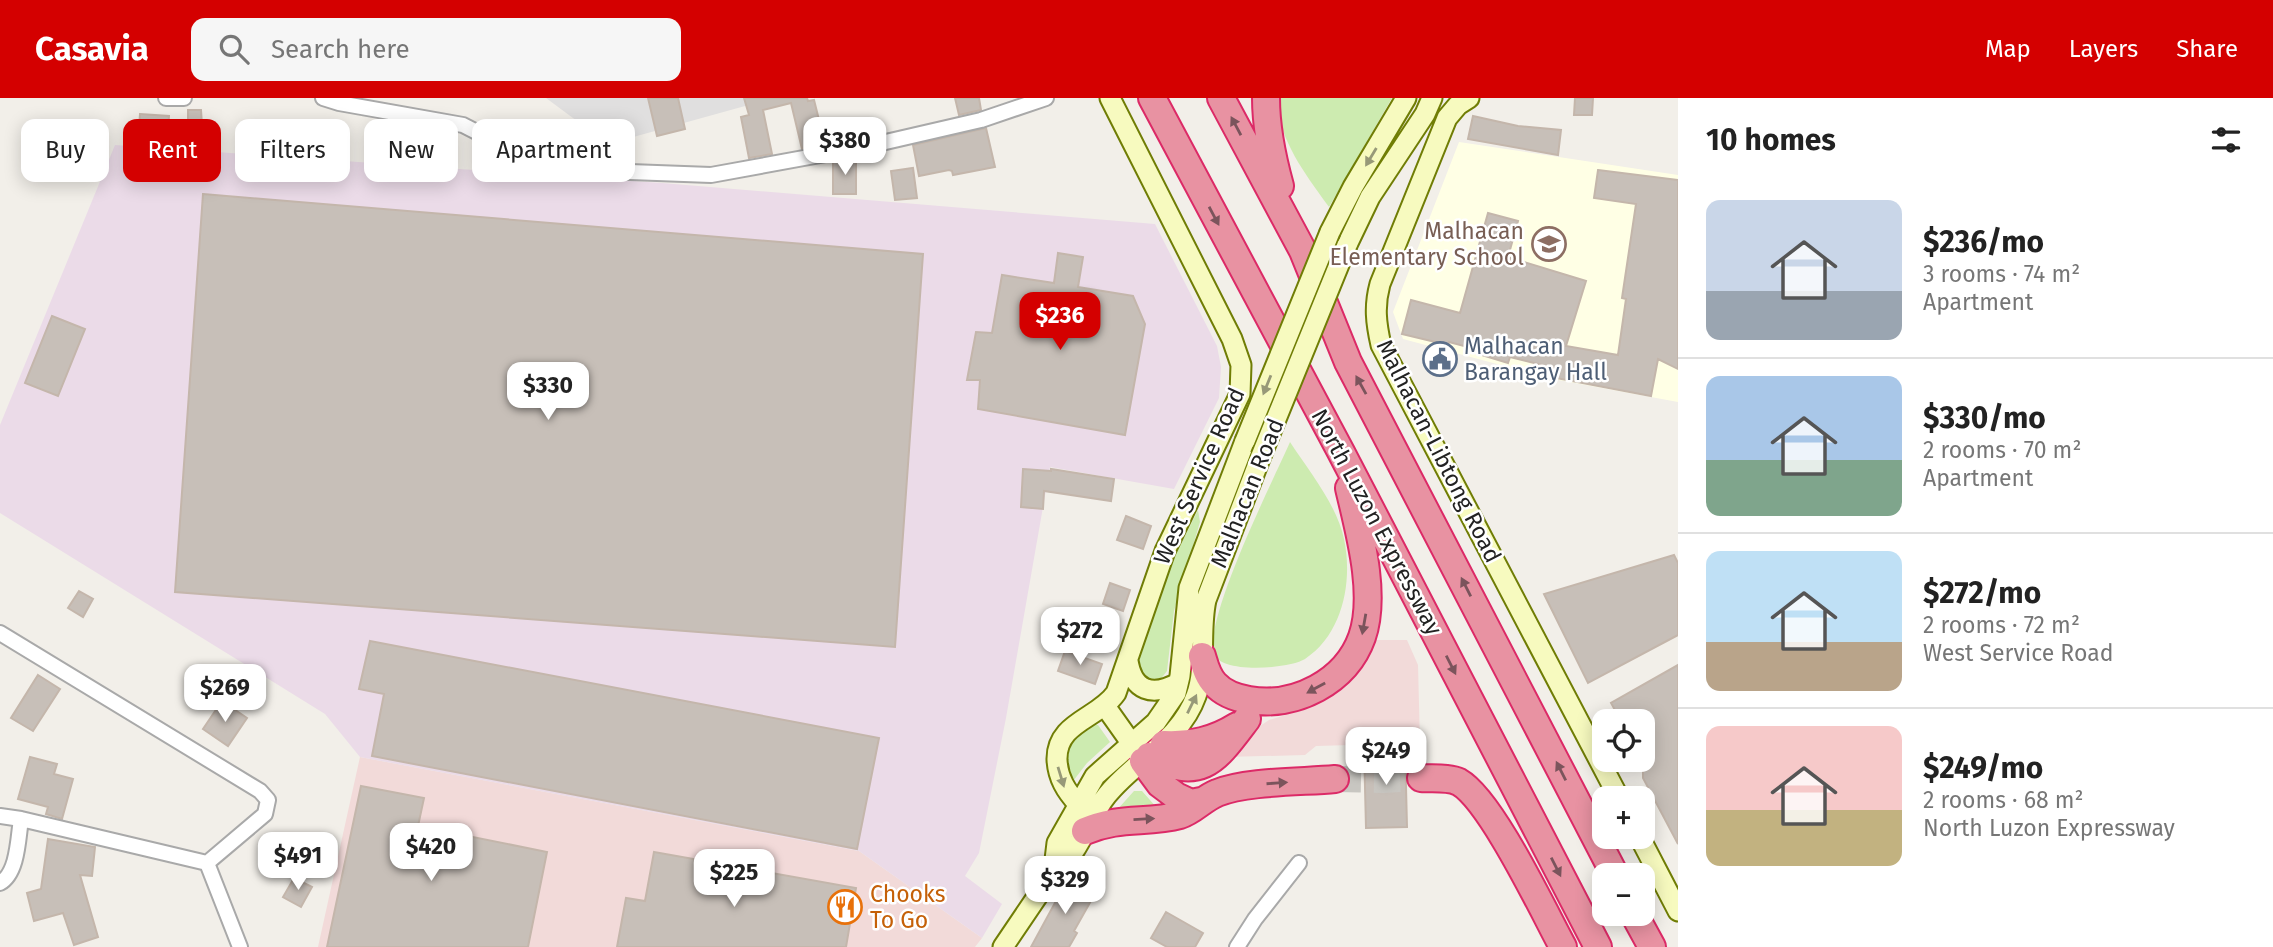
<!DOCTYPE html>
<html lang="en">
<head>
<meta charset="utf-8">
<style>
	:root { --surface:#fff; --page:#f6f6f6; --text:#222; --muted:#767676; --line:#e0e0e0; --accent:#d40000 }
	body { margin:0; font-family:"Fira Sans",sans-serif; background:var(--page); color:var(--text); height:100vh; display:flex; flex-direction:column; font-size:26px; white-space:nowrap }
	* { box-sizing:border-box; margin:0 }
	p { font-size:23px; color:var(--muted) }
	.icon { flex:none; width:38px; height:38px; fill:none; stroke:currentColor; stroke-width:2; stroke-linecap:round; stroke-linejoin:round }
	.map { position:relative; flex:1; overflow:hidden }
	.sheet { display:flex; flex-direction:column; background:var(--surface); width:595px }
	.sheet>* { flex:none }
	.hud { position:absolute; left:21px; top:21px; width:665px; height:63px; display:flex; gap:14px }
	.fabs { position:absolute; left:1592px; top:611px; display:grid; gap:14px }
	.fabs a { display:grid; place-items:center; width:63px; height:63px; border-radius:14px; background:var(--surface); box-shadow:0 4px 18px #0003; font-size:35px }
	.price { position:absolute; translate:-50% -60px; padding:0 16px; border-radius:14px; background:#fff; color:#222; font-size:23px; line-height:46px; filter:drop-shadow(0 2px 4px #0008) }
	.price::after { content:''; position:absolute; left:50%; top:42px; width:21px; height:16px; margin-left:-10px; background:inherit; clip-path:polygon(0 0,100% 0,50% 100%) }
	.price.current { background:var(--accent); color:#fff }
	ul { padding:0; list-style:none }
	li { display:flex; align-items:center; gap:21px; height:175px; padding:0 28px }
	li+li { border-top:2px solid var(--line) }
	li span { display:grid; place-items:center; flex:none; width:196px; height:140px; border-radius:14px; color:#555 }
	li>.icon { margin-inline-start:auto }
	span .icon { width:84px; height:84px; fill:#fffc; stroke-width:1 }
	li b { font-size:30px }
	h2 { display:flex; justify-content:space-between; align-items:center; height:84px; padding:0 28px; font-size:30px }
	.pill { padding:0 24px; border-radius:14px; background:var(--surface); box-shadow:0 4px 18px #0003; font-size:24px; line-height:63px }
	.pill.current { background:var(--accent); color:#fff }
	header { display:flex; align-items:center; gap:42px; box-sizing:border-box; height:98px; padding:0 35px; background:var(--accent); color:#fff }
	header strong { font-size:33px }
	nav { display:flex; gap:38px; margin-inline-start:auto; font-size:24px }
	.search { width:490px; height:63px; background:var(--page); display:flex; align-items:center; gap:18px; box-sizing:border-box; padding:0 24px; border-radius:14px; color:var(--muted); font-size:26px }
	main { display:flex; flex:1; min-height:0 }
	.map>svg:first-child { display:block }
	.residential { fill:#e0dfdf }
	.commercial { fill:#f2dad9 }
	.industrial { fill:#ebdbe8 }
	.education { fill:#ffffe5 }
	.grass { fill:#cdebb0 }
	.building { fill:#c7bfb8; stroke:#c4b6ab; stroke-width:2 }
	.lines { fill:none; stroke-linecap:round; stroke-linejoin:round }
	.highway-tunnel { stroke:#c8c6c1; stroke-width:26; stroke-dasharray:26 13; stroke-linecap:butt }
	.street-casing { stroke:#a9a9a9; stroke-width:18 }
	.secondary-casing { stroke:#707d05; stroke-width:23 }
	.highway-casing { stroke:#dc2a67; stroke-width:30 }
	.street { stroke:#fff; stroke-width:14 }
	.secondary { stroke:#f7fabf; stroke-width:19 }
	.highway { stroke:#e892a2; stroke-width:26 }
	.secondary-bridge-casing { stroke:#707d05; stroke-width:23; stroke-linecap:butt }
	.secondary-bridge { stroke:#f7fabf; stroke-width:19 }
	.oneway { fill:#7b545c }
	.oneway2 { fill:#979978 }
	.labels { text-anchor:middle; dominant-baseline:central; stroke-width:5; stroke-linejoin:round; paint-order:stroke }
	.education-label { font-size:23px; fill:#785e54; stroke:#fff; text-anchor:end }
	.service-label { font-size:23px; fill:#4e5e75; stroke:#fff; text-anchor:start }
	.street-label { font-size:23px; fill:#222; stroke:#fff }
	.food-label { font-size:23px; fill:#c56008; stroke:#fff; text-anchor:start }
</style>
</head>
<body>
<header>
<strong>Casavia</strong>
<div class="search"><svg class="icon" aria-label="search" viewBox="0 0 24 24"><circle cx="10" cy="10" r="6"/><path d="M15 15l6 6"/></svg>Search here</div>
<nav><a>Map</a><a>Layers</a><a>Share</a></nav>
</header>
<main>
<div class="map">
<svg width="1678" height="849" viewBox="0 0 1678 849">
	<rect width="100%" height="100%" fill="#f2efe9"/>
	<path class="residential" d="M546,0H774L608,46Z"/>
	<path class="commercial" d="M1370,542H1407L1418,567L1420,645L1316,648L1305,657L1225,659L1235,645L1269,622L1306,611L1326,596Z
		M360,659L859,753L982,840L975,849H318Z"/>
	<path class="industrial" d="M115,47L662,85L1155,126L1217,248L1221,269L1219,300L1174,391L1050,369L1006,620L979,755L965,778L1002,806L982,840L859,753L360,659L325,616L0,415V327Z"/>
	<path class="education" d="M1459,44L1678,77V304L1553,281L1403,241L1393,214Z"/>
	<path class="grass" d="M1273,0H1392L1329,109C1300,69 1285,49 1273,0Z
		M1290,344C1309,373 1337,407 1344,441C1353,483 1343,536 1305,561C1289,571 1216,577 1213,553C1208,512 1271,387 1290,344Z
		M1198,412L1200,424L1174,513L1167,573L1160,582C1145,582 1137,579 1138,563L1167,474Z
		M1089,624L1098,627L1110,644L1087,665L1070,687L1064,657L1069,637Z
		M1134,693H1142L1157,710L1116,713Z"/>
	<path class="building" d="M648,0H678L685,31L657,38Z
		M744,0H807L808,3L814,2L825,46L802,51L791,5L763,12L772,56L749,60L741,19L749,17Z
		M955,0H979L981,12L959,17Z
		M1575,0H1593L1592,17H1574Z
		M188,12H201L202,27H188Z
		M140,16L169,18L167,44L138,42Z
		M1473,18L1518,28L1561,32L1558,57L1468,41Z
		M986,30L995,69L953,77L952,73L949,72L919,78L913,47Z
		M856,60V96H833V64Z
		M913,70L917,100L895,102L891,73Z
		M1598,72L1678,82V271L1658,261L1651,298L1556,280L1558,271L1510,259L1508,265L1482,257L1483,253L1449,244L1448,247L1402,236L1411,202L1460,215L1488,115L1518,123L1508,159L1586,183L1566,248L1618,257L1626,201L1622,200L1636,106L1594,100Z
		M203,96L923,156L895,549L175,494Z
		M1058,155L1083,159L1078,189L1133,198L1145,226L1125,337L978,311L980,282H967L976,234L992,235L1002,177L1054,185Z
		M52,218L85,231L58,298L25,285Z
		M1023,371L1051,373V371L1114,381L1111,403L1044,393L1043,411L1021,409Z
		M1126,418L1151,428L1143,451L1117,442Z
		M1674,457L1678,465V537L1588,585L1544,496Z
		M1110,485L1130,492L1123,513L1103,506Z
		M79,493L93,501L83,519L68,510Z
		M370,543L879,640L857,751L372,658L384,596L359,591Z
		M1065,553L1102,566L1095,586L1058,573Z
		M1678,567V746L1643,680V623H1621L1611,605Z
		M38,577L60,591L33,633L11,620Z
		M222,603L247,620L228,648L203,631Z
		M1405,648L1407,729L1366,730L1364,649Z
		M30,659L57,666L54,676L73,681L62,721L46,716L48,709L18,701Z
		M361,688L424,700L418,728L547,754L528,849H327Z
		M48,741L95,749L92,778L80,777L98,839L74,847L63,815L34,823L27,795L41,791Z
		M654,754L856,790L846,849H617L626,800L645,803Z
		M1069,779L1096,794L1074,833L1077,835L1069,849H1031Z
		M294,780L312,789L301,809L283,799Z
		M1166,814L1203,835L1195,849H1167L1151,840Z"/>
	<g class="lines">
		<path class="highway-tunnel" d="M1335,681L1384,682L1421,680"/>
		<g class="street-casing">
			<path id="street" d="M166,0H184
				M323,0L339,5L463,27L549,71L711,77L864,49L981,22L1046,0
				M0,535L260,693L268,702L265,716L207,765L21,721L0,718
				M207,765L240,849
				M0,785C18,775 18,740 21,721
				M1237,849L1255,821L1299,765"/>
		</g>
		<g class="secondary-casing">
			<path id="secondary" d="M1469,0L1458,7L1447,20L1380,186C1374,208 1376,225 1381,247L1619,700
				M1330,134L1353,89L1406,0
				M1347,147L1370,99L1425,16L1432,0
				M1128,563C1133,593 1152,599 1178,585
				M1105,608L1139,656
				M1078,706C1066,693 1058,680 1057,662C1056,624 1098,621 1116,595L1165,453L1240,296L1241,267L1232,241L1110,0
				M1639,738L1678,813
				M1054,770C1060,765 1069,759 1074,753C1086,735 1093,714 1107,697C1135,662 1180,643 1196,598C1207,568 1199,534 1206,502L1261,358
				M1003,849L1045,787L1054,770L1057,745L1095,678L1156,624L1176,595L1180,578L1189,490L1245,343"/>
		</g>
		<g class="highway-casing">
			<path id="highway" d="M1152,0L1341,354L1598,849
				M1221,0L1303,153L1348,264L1615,777
				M1266,0C1266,30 1272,59 1280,88
				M1202,558C1205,568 1207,578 1215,586C1224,596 1237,600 1249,602C1295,610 1346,584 1362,539C1377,496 1359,433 1349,390
				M1164,646C1192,647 1213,643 1237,628
				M1149,658C1203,684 1215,663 1247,621
				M1143,663L1160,686L1176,698L1191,705L1201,703
				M1421,680C1432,681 1449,679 1459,684C1491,702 1543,812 1563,849
				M1085,733C1120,718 1147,726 1180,717C1193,713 1204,700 1217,695C1246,683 1303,684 1335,681
				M1634,816L1652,849"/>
		</g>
		<use href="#street" class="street"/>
		<use href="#secondary" class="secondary"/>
		<use href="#highway" class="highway"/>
		<g class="secondary-bridge-casing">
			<path id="secondary-bridge" d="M1245,343L1330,134
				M1261,358L1347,147"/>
		</g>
		<use href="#secondary-bridge" class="secondary-bridge"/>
	</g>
	<defs><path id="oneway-solid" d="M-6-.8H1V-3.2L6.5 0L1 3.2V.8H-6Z" transform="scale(1.75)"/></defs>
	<g class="oneway">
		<use href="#oneway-solid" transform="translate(1236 28) rotate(-118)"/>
		<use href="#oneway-solid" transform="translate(1214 118) rotate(62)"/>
		<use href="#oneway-solid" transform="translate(1361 287) rotate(-119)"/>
		<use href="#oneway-solid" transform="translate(1466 489) rotate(-117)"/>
		<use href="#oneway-solid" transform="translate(1364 526) rotate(100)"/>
		<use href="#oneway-solid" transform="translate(1451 567) rotate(63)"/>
		<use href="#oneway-solid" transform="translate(1316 590) rotate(151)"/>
		<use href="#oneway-solid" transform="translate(1561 673) rotate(-117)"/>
		<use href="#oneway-solid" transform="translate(1277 685) rotate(-4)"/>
		<use href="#oneway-solid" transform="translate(1144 721) rotate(-3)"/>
		<use href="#oneway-solid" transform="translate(1556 769) rotate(63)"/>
	</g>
	<g class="oneway2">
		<use href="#oneway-solid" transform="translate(1371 59) rotate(121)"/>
		<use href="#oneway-solid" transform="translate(1267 287) rotate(112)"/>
		<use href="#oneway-solid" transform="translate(1192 606) rotate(-64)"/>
		<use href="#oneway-solid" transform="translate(1061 679) rotate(73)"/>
	</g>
	<defs>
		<g id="school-ring" transform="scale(1.75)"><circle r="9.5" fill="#fff" stroke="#8d6e63" stroke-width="1.5"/><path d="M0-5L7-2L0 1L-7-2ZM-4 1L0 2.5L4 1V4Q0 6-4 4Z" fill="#8d6e63"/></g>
		<g id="civic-ring" transform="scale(1.75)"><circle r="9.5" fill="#fff" stroke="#5c6f8a" stroke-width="1.5"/><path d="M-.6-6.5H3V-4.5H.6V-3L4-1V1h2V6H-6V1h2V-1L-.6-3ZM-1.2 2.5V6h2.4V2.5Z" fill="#5c6f8a"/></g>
		<g id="restaurant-ring" transform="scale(1.75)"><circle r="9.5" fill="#fff" stroke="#e8710a" stroke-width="1.5"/><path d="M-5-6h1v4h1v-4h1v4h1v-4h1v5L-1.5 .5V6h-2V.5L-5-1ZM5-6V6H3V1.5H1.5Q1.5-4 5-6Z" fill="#e8710a"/></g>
	</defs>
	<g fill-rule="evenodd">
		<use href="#school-ring" x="1549" y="146"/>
		<use href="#civic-ring" x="1440" y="261"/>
		<use href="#restaurant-ring" x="845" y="809"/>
	</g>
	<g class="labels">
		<g class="education-label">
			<text x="1524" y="133">Malhacan<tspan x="1524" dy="26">Elementary School</tspan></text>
		</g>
		<g class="service-label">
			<text x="1464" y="248">Malhacan<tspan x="1464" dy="26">Barangay Hall</tspan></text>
		</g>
		<g class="street-label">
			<text transform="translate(1439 353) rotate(63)">Malhacan-Libtong Road</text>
			<text transform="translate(1199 378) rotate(-66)">West Service Road</text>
			<text transform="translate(1247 395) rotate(-68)">Malhacan Road</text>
			<text transform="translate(1377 424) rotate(62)">North Luzon Expressway</text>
		</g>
		<g class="food-label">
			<text x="870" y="796">Chooks<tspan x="870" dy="26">To Go</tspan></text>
		</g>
	</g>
</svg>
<div class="fabs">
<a><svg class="icon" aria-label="locate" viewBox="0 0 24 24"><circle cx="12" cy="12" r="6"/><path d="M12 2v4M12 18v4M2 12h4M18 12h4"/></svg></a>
<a>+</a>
<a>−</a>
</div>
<b class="price" style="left:845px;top:79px">$380</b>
<b class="price current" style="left:1060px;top:254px">$236</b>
<b class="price" style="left:548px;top:324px">$330</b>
<b class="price" style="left:1080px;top:569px">$272</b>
<b class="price" style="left:225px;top:626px">$269</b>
<b class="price" style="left:1386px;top:689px">$249</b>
<b class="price" style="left:431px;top:785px">$420</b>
<b class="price" style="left:298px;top:794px">$491</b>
<b class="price" style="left:734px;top:811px">$225</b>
<b class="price" style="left:1065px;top:818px">$329</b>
<div class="hud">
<a class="pill">Buy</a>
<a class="pill current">Rent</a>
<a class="pill">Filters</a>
<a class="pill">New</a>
<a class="pill">Apartment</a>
</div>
</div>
<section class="sheet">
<h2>10 homes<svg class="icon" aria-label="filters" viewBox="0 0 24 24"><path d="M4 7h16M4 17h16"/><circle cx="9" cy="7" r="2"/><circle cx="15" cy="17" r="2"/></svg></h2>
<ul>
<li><span style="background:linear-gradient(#c9d6e8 65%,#9aa5b1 0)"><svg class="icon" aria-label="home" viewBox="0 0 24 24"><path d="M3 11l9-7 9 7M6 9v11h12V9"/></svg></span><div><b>$236/mo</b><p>3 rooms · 74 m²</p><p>Apartment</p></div></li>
<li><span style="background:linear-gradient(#a9c7e8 60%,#7fa58c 0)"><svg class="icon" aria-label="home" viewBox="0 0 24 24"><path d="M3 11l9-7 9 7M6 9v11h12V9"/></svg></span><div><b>$330/mo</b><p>2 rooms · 70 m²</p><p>Apartment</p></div></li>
<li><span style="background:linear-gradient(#bfe0f5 65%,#b9a48a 0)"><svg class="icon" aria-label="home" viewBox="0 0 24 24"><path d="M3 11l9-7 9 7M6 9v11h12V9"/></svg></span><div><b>$272/mo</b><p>2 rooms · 72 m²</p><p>West Service Road</p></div></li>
<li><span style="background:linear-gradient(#f6c9c9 60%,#c2b280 0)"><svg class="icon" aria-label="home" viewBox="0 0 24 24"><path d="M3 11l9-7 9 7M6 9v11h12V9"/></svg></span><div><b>$249/mo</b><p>2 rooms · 68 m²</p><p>North Luzon Expressway</p></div></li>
</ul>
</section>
</main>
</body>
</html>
